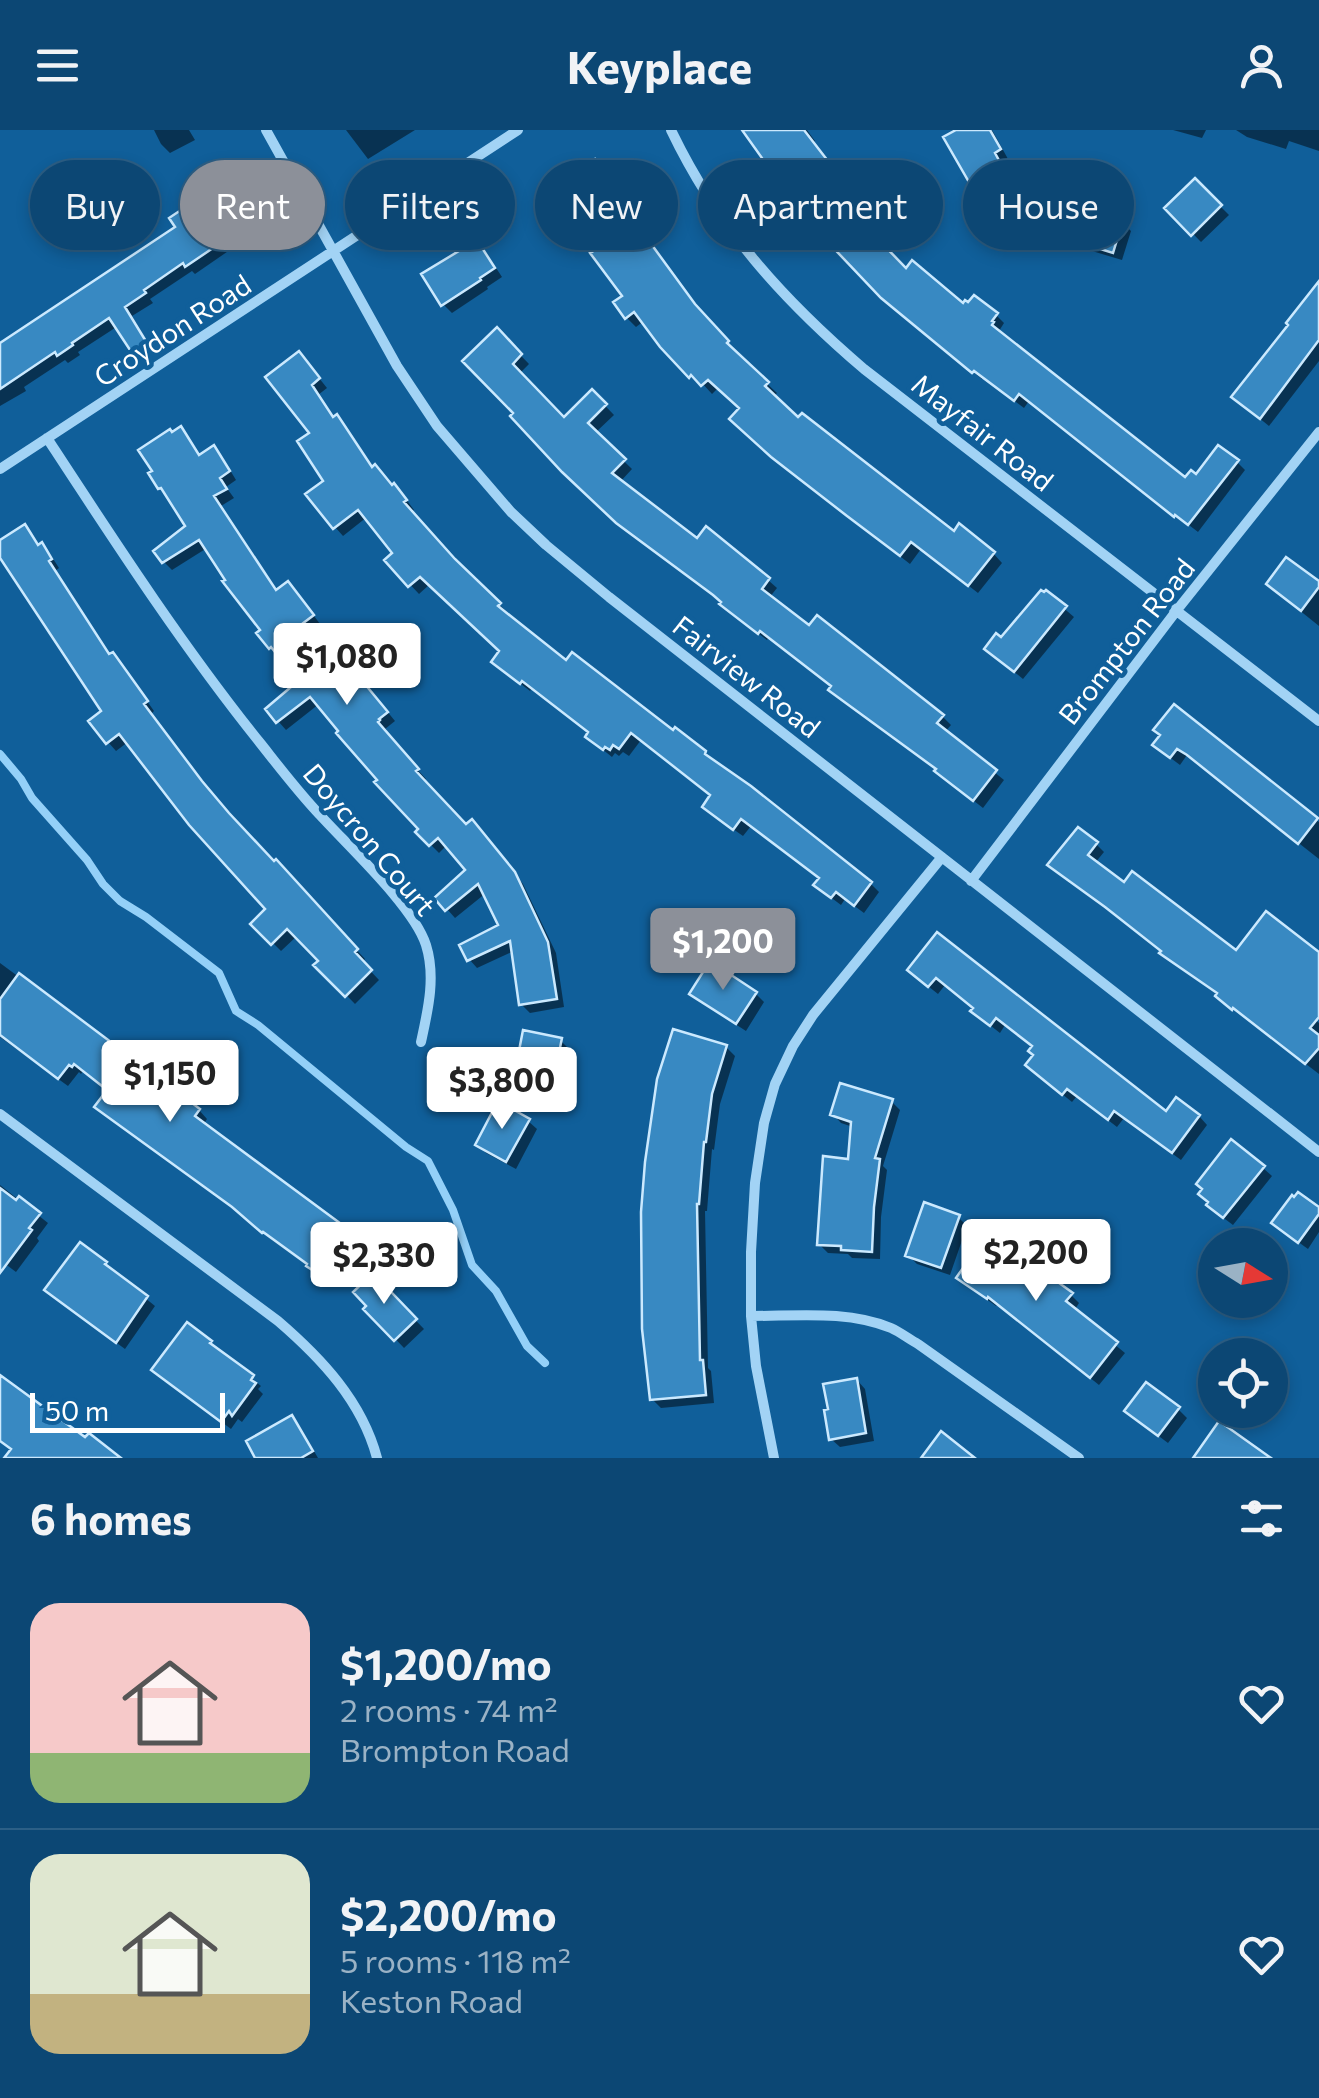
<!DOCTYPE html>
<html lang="en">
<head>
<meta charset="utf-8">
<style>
	:root { --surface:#0c4774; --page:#1a517c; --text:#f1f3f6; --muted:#9ab2c5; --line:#2c5f86; --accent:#8c9099 }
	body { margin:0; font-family:Commissioner,sans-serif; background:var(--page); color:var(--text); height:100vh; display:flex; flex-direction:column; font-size:38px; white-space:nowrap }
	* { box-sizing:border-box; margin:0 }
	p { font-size:32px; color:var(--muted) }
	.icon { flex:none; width:55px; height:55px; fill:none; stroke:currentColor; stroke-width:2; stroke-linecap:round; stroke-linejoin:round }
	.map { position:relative; height:1328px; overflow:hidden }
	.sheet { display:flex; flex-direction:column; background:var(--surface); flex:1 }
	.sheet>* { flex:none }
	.top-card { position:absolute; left:30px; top:30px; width:1260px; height:90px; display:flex; gap:20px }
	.needle { width:65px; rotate:101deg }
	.tools { position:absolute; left:1198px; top:1098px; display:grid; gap:20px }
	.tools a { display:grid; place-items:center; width:90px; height:90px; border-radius:50%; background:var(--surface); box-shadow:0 5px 15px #0003,0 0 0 2px var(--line); font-size:50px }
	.scale { position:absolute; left:30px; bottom:25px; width:195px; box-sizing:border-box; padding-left:10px; border:5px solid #fff; border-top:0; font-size:28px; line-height:35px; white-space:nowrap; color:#fff; -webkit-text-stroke:8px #105f9a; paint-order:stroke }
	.price { position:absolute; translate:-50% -85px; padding:0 22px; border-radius:10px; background:#fff; color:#222; font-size:32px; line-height:65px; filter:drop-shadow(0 2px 5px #0008) }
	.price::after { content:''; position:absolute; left:50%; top:60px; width:30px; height:22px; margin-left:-15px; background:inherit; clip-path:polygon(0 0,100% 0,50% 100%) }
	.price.selected { background:var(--accent); color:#fff }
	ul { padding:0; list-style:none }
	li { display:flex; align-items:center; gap:30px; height:250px; padding:0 30px }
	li+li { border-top:2px solid var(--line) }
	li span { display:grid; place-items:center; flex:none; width:280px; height:200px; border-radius:30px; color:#555 }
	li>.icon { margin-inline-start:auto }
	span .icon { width:120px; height:120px; fill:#fffc; stroke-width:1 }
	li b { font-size:42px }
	h2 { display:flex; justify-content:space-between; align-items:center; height:120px; padding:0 30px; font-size:42px }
	.tag { padding:0 35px; border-radius:45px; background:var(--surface); box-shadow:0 5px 15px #0003,0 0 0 2px var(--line); font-size:35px; line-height:90px }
	.tag.selected { background:var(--accent); color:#fff }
	header { display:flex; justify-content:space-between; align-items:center; height:130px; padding:0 30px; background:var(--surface); font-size:45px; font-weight:700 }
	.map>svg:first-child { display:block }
	.shadow { fill:#0007 }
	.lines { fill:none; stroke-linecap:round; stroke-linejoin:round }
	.stream { stroke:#94d0f8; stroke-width:8 }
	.building { fill:#3889c2; stroke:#cbe9fe; stroke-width:2.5 }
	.minor { stroke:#a2d3f5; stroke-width:10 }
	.labels { text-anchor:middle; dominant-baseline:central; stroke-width:9; stroke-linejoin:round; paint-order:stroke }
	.street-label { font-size:28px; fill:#fff; stroke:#105f9a }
</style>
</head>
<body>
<header><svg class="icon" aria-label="menu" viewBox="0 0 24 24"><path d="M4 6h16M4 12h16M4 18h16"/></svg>Keyplace<svg class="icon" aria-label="person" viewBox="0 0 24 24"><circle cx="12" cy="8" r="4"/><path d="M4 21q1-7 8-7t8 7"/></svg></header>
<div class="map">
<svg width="1319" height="1328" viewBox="0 0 1319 1328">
	<rect width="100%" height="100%" fill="#105f9a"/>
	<path class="shadow" d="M154,0H189L195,10L170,23L161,14Z
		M346,0H415L368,29Z
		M749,0H807L815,11L813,13L852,63L839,73L906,142L963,176L996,185L1004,193L999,201L1186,351L1237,332L1245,340L1198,402L1185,392L1184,393L1029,271L1024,278L983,247L982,249L893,176Z
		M961,0H992L1008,29L1001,32L1015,56L987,72L978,63Z
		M1173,0H1206L1202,8Z
		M1236,0H1319V21L1289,11L1286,19L1247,7Z
		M594,32L604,41L658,124L704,187L737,222L735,224L777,263L773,267L799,291L954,404L993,423L1002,433L978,463L921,419L910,434L784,336L742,278L719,257L712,264L702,253L699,255L662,216L644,191L636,197L627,188L617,173L626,166Z
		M1195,51L1229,85L1201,112L1168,78Z
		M1111,61L1120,69L1114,90L1122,92L1131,101L1122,130L1072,115L1057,100L1073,81Z
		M228,66L253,104L195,144L192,141L150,169L153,173L132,186L154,223L143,230L118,196L78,222L80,225L68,233L65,230L24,257L26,261L0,276V216Z
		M477,113L485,121L502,147L487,157L488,159L452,183L443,174Z
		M1319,155V231L1269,296L1243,275Z
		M497,201L529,234L519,244L564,290L592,262L614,285L595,303L632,339L620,352L697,412L768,450L777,458L769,468L942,586L951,595L945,602L1004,650L983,678L946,649L938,640L840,568L833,557L769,507L767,510L731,483L724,473L628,402L517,283Z
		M307,233L327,258L318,265L335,289L337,287L345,296L374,338L403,365L414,380L411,382L460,437L508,483L506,486L567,534L705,623L871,754L879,762L864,783L845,769L841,775L825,763L821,749L751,696L743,706L713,685V666L641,610L629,626L623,622L619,626L615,623L612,627L597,615L591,603L532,558L530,561L503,540L502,521L430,454L419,464L387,430L395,423L367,387L343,406L335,397L326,352L313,303Z
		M180,299L201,327L214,319L222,327L236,350L226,357L234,368L221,376L278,462L297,463L320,494L308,504L355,563L373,564L395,591L385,599L387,600L384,602L426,649L423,651L467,697L481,701L523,754L556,823L564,877L530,883L521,874L514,821L477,838L469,829L501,796L486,763L455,788L447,779L468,741L447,715L439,723L418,702L421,699L319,574L286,600L278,591L302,552L259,503L263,501L207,418L172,440L164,432L188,397L169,367L160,358L173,304Z
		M25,397L40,416L50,424L59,438L55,441L111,526L121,534L154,581L151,584L210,662L274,734L284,741L365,829L362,832L379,850L355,874L317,835L321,831L297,806L281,821L254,794L268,780L128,612L116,621L108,612L105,581L0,423V413Z
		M1319,455V496L1278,463Z
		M1046,463L1074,487L1023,549L996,527L1001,510Z
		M1174,578L1319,692V729L1187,625L1180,635L1164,623L1162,606Z
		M1096,714L1104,722L1095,733L1124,755L1236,824L1319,825V876L1311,886L1319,893V944L1226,873L1219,865L1170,831L1163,822L1115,784L1058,743Z
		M938,806L1166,985L1199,986L1207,995L1181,1030L1124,988L1117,997L1077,966L1072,972L1037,944L1035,917L1005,895L1000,903L982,889L975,879L945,855L938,864L919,849Z
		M0,833L199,980L207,989L203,995L354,1107L363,1115L334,1154L272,1110L109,961L83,941L81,944L79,942L68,956L0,907Z
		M692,863L756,864L764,872L746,901L701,872Z
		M560,910L569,919L561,960L522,952L513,943Z
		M726,917L735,926L720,974L714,1020L712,1019L707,1081H705L708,1238L711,1241L714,1273L661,1278L652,1269L660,950Z
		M891,971L900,980L883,1036L887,1040L881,1087L880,1129L852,1128L848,1124L828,1123L819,1114L850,1032L853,997L841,993L833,984Z
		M528,991L537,999L516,1039L486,1023L478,1014Z
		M1263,1038L1272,1046L1233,1095L1217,1083Z
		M0,1055L48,1093L37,1108L39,1111L16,1142L0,1130Z
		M1319,1080V1102L1308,1119L1283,1101Z
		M958,1087L967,1096L950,1145L917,1134L908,1125Z
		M81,1116L155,1176L125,1219L55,1168Z
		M373,1146L424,1199L404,1218L367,1179Z
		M968,1156L1071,1165L1079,1173L1074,1181L1125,1223L1099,1255L998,1174L996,1176Z
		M187,1195L261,1256L258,1259L263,1264L242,1292L238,1289L231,1299L163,1248Z
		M857,1250L865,1259L874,1311L840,1317L831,1309V1281Z
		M1178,1279L1187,1288L1168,1313L1136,1289Z
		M292,1288L300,1297L318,1328H258Z"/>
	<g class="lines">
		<path class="stream" d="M0,624L21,649L32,668L87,730L103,754L120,771L146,787L219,843L236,881L258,895L406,1017L428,1031L453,1080L472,1135L496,1161L527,1216L545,1233"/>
	</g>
	<path class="building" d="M742,0H804L845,53L833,63L906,138L912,130L963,173L965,170L968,172L974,165L998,183L992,191L994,192L992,195L1185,347L1191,340L1196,344L1218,315L1239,330L1188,395L1175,385L1174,387L1019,264L1014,271L974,241L972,243L881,168L804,87Z
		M956,0H990L1001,19L995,23L1008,47L977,66L943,7Z
		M595,29L649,111L695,174L729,211L727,213L769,252L765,256L798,287L802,283L954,401L959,393L995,422L968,456L911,412L900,426L847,386L771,327L729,289L739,278L708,250L701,256L691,245L689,248L660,217L634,182L625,189L613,172L622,166L590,123L592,122L554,63L558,60L554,55Z
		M1195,48L1222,75L1191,106L1164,78Z
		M1080,49L1112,58L1105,84L1123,90L1113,123L1061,107L1062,103L1054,101L1062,75L1071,78Z
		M220,54L247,95L185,137L183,133L144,160L146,163L125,177L147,213L132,223L109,188L72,213L73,215L57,226L55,222L0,259V213L175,97L169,88Z
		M477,110L495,138L480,148L481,150L441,176L421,144Z
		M1319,151V210L1260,289L1231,267L1288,195L1286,193Z
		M497,197L522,224L513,234L564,287L592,259L607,274L588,293L626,329L612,343L697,408L706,396L770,448L762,459L809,495L817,485L944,585L937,593L997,640L973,671L934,641L936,639L828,560L831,556L760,501L758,504L719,474L721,472L713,465L616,393L562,342L510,286L513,283L462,231Z
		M299,221L320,248L312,255L333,287L337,284L372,337L375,334L392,355L394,353L407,370L404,372L455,429L501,473L498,476L566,530L572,522L673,600L675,597L684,604L706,621L705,624L751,656L872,752L854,776L836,762L831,768L813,755L819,748L741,689L733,700L702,677L710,665L631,603L619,619L613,615L610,620L605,617L603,620L585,607L588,602L522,551L520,554L491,532L499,521L420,447L408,457L384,430L392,423L358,380L333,399L305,364L323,351L297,311L309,303L265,247Z
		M181,296L199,325L214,315L230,341L220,348L227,359L214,366L276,460L288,451L314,485L302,494L354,561L364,553L388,582L379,589L380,590L378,592L419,639L416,641L466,694L472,689L515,742L548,812L557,869L519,875L510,811L467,831L459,815L498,795L478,754L445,781L434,768L465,740L438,708L429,716L415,702L418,699L374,652L377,650L336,603L338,601L310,567L276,593L265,579L298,551L271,517L269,519L256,503L260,500L222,451L225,450L199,410L162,433L153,421L185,396L161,358L158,359L148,343L152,341L138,320L170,299L172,302Z
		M25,394L38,415L42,412L52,429L49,431L109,524L113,522L148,571L144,574L202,651L229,683L274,731L276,729L358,819L355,822L372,840L345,867L313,835L318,831L287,799L271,815L250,794L265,779L189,695L119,604L106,614L88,591L101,581L0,428V410Z
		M1286,427L1319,451V457L1301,481L1266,454Z
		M1041,460L1044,462L1046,460L1067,476L1014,542L984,519L996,503L1001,507Z
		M1174,574L1318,688L1298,714L1187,625L1177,619L1170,628L1152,615L1160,605L1153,600Z
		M1078,697L1098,712L1088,725L1124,752L1132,741L1236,820L1266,781L1319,822V887L1310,898L1319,905V918L1305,934L1233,878L1232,880L1215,866L1217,863L1159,823L1161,821L1105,777L1047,735Z
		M937,802L1166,981L1176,967L1200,985L1172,1023L1114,981L1108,990L1067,959L1062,965L1025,935L1033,925L1028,921L1032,916L996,888L990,896L970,881L973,878L936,848L928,857L907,840Z
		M710,831L757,862L736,894L689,864Z
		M19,843L200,979L195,986L356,1105L325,1148L306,1136L307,1134L263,1102L262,1103L232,1077L94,977L107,960L74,934L72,937L69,935L58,949L0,905V869Z
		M673,899L727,915L712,964L706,1012H704L699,1074H697L700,1230H703L706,1265L650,1270L642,1199L641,1082L645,1032L657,949Z
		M523,900L562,908L553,952L511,944L514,925L518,926Z
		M840,953L893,969L875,1028L880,1029L874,1077L872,1122L841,1120V1116L817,1115L823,1026L848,1029L851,992L830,985Z
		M498,971L530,989L506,1032L475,1015Z
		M1231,1009L1265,1036L1223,1088L1206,1075L1208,1072L1198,1064L1202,1059L1196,1054Z
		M0,1058L16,1070L19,1066L41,1083L29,1098L32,1100L0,1143Z
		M1298,1062L1319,1077V1084L1298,1113L1271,1093L1292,1065L1294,1067Z
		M924,1072L960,1085L941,1138L905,1126Z
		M988,1102L1073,1163L1066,1171L1118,1212L1090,1248L988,1167L987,1169L956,1148Z
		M80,1112L107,1132L105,1134L148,1166L116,1213L44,1160Z
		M373,1143L417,1189L394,1211L363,1179L366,1176L353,1162Z
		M187,1192L212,1211L210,1213L254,1245L251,1250L256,1253L232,1286L229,1281L221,1292L151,1240Z
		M0,1245L85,1307L89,1303L121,1328H4L11,1319L0,1311Z
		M857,1248L866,1303L829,1310L824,1280L828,1279L823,1254Z
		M1146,1252L1180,1277L1158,1306L1124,1281Z
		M292,1285L313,1321L301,1328H255L246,1311Z
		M1219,1291L1271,1328H1193Z
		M941,1301L975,1328H921Z"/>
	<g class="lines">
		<path class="minor" d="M266,0L397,236L437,296L511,382L546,415L609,467L1319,1022
			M671,0C718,98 782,169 864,239L1319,591
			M47,308C115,412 183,517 261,614C280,638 299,663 320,685C348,716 414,777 426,815C436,847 428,880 421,912
			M0,339L518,0
			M971,751L1177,480L1319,302
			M0,984L278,1191C321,1228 362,1271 377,1328
			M751,1186C797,1186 848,1180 891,1198C900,1202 909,1209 918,1214L1079,1328
			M774,1328L756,1236L751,1186V1122L755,1053L764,993L775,954L793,916L813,885L942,727"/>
	</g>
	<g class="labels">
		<g class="street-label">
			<text transform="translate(172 200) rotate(-33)">Croydon Road</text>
			<text transform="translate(983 302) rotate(38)">Mayfair Road</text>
			<text transform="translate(1126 511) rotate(-52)">Brompton Road</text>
			<text transform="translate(747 546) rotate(38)">Fairview Road</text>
			<text transform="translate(370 709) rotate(50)">Doycron Court</text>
		</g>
	</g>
</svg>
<div class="tools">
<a><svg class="needle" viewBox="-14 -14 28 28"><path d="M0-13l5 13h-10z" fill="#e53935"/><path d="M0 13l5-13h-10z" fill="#9ab2c5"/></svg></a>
<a><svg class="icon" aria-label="locate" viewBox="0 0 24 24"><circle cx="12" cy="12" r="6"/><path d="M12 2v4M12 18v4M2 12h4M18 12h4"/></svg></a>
</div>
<div class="scale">50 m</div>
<b class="price" style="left:347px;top:578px">$1,080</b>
<b class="price selected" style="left:723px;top:863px">$1,200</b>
<b class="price" style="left:170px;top:995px">$1,150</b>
<b class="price" style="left:502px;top:1002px">$3,800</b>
<b class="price" style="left:1036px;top:1174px">$2,200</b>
<b class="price" style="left:384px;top:1177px">$2,330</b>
<div class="top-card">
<a class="tag">Buy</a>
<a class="tag selected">Rent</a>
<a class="tag">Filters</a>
<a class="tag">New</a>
<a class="tag">Apartment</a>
<a class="tag">House</a>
</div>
</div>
<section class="sheet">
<h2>6 homes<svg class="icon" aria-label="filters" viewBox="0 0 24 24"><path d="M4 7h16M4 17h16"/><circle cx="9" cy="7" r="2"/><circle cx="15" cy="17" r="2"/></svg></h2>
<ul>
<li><span style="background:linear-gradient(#f6c9c9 75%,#8fb573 0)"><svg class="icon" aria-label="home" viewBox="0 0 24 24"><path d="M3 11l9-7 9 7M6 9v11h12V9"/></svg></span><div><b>$1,200/mo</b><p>2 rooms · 74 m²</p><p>Brompton Road</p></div><svg class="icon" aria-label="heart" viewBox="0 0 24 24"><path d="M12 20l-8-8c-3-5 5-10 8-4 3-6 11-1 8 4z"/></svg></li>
<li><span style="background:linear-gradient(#dfe7d0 70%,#c2b280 0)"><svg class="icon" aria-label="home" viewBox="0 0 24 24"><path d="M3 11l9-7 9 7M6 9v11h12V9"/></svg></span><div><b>$2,200/mo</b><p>5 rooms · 118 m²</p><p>Keston Road</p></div><svg class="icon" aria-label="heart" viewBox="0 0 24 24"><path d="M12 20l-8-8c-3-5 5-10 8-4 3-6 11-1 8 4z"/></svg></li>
</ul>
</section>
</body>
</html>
